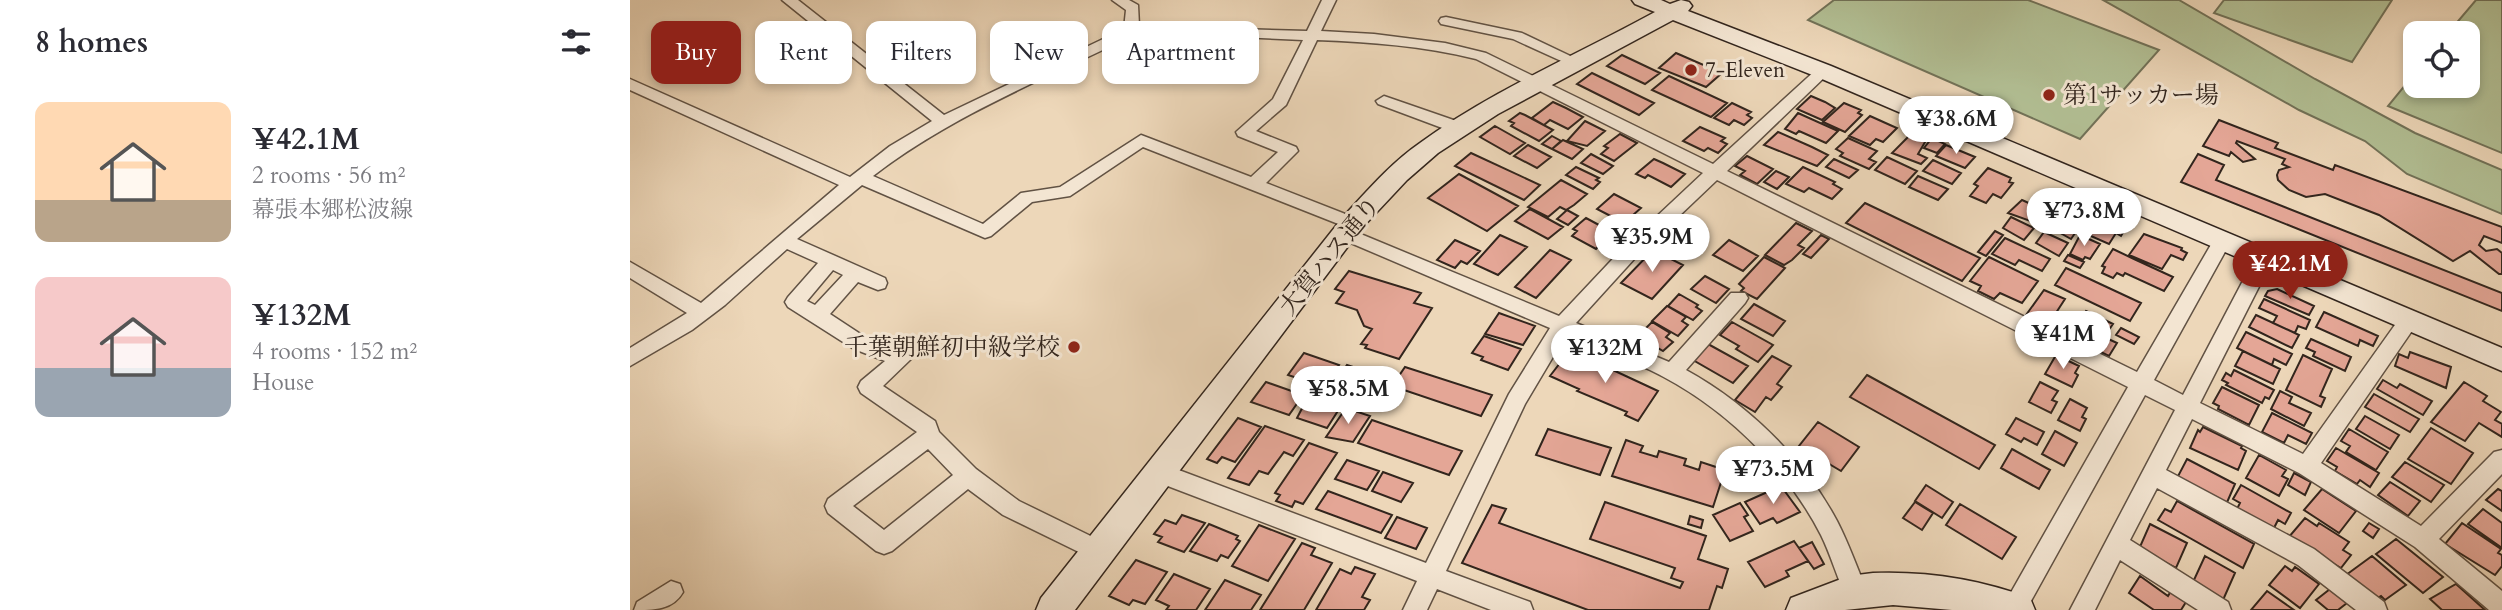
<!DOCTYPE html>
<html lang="en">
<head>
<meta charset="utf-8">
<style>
	:root { --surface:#fff; --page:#f2f2f3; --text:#2b2b33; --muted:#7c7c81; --accent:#8f2418 }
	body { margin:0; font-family:Cardo,"Noto Serif JP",serif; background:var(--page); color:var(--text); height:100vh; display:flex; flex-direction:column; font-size:26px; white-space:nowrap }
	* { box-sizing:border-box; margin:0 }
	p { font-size:23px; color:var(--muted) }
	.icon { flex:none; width:38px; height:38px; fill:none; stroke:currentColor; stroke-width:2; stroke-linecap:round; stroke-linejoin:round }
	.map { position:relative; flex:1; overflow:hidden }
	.side { display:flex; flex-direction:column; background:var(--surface); width:630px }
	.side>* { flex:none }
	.hud { position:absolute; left:21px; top:21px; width:665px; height:63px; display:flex; gap:14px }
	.fabs { position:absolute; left:1773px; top:21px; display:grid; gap:14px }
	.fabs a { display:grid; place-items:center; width:77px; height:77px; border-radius:14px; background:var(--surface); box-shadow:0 4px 10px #0003; font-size:35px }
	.price { position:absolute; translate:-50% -60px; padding:0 16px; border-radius:24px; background:#fff; color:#222; font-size:23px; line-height:46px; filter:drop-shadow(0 2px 4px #0008) }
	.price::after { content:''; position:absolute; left:50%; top:42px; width:21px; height:16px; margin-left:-10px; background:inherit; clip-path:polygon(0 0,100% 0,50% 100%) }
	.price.active { background:var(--accent); color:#fff }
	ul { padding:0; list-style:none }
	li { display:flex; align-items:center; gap:21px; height:175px; padding:0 35px }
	li span { display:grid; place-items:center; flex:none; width:196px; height:140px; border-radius:14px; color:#555 }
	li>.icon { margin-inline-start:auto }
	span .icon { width:84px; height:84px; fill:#fffc; stroke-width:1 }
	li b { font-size:30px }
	h2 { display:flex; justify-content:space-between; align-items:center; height:84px; padding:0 35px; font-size:30px }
	.chip { padding:0 24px; border-radius:14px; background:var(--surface); box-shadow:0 4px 10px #0003; font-size:24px; line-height:63px }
	.chip.active { background:var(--accent); color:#fff }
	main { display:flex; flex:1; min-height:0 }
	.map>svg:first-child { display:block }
	.green { fill:#b2bf94; stroke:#727258; stroke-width:2 }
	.building { fill:#e4a696; stroke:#32251d; stroke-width:2 }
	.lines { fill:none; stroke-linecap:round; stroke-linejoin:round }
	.street-casing { stroke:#615244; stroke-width:3 }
	.secondary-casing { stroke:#32251d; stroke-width:3 }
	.street { fill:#f3e5d2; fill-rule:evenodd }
	.secondary { fill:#f3e5d2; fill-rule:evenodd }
	.poi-dot { fill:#8f2418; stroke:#f3e5d2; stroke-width:2.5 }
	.labels { text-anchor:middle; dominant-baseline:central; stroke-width:6; stroke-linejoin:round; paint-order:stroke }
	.far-poi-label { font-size:21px; fill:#32251d; stroke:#f3e5d2; text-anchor:start }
	.poi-label { font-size:24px; fill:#32251d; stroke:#f3e5d2; text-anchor:start }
	.street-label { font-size:24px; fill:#32251d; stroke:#f3e5d2 }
</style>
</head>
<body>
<main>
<section class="side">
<h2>8 homes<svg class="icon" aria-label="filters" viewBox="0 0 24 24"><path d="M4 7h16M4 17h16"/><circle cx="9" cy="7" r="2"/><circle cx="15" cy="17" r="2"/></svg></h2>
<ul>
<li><span style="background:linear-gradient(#ffd9b3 70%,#b9a48a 0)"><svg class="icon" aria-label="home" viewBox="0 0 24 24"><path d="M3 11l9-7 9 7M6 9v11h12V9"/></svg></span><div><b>¥42.1M</b><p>2 rooms · 56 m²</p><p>幕張本郷松波線</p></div></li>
<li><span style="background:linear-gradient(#f6c9c9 65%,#9aa5b1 0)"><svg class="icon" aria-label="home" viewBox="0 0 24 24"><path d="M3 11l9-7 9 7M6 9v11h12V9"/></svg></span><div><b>¥132M</b><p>4 rooms · 152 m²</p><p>House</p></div></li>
</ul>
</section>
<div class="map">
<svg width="1872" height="610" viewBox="0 0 1872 610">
	<rect width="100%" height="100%" fill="#edd7b9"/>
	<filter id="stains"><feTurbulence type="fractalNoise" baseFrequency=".00286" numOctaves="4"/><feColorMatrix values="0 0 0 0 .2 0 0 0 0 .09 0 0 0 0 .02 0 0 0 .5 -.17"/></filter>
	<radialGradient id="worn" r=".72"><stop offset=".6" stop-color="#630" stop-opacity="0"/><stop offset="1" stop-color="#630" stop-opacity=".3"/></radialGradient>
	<path class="green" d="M1204,0H1398L1529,50L1450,139L1178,20Z
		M1473,0H1549L1685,79L1785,133L1872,170V214L1777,174L1735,141L1669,110Z
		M1594,0H1762L1722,62L1584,13Z
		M1846,0H1872V153L1758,106L1785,73V86H1838V33H1818Z"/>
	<path class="building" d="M1046,53L1092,73L1076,87L1029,68Z
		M992,55L1030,73L1015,84L977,66Z
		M962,73L1024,103L1009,115L947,84Z
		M1039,76L1097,103L1081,117L1022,90Z
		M1181,96L1195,102L1205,108L1192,120L1167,109Z
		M923,102L936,108L953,117L938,129L920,120L914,125L902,118Z
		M1102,103L1121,112L1117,115L1122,118L1114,125L1104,120L1099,125L1084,118Z
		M1214,103L1231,110L1228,113L1232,115L1215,132L1193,122Z
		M890,113L895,115L923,130L909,141L881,126L884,123L879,121Z
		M1168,113L1208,131L1196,143L1169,131L1166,134L1155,129Z
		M1240,116L1260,125L1267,128L1253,142L1246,139L1240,145L1219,136Z
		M1589,120L1648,143L1645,148L1703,170L1705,165L1872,227V243L1854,236L1849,245L1856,251L1867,249L1872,253V274H1869L1840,251L1823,261L1749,215L1695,194L1676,197L1659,190L1648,180L1647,175L1649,170L1659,167L1652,164L1655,159L1607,141L1606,143L1625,159L1613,162L1601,152L1599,156L1573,146Z
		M955,121L975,131L957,146L937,141Z
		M865,126L895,143L880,154L850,137Z
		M1070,127L1095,138L1091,141L1097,144L1088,153L1078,148L1074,151L1053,141Z
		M1284,131L1298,137L1288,154L1297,158L1291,164L1262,153Z
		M1148,132L1182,147L1198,155L1187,166L1134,145Z
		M990,134L1007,143L984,161L971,154L978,148L974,146Z
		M922,136L931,141L922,149L912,144Z
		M1218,138L1247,151L1239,159L1246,162L1239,169L1210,156L1213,153L1206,149Z
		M1302,138L1315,144L1307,153L1294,148Z
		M933,140L953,149L942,159L922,149Z
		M898,145L921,157L907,168L884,156Z
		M1316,145L1345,157L1335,168L1306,156Z
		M841,153L910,185L894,200L825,166Z
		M961,154L983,166L973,174L951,163Z
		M1568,154L1594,165L1586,180L1872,293V311L1551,182Z
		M1117,156L1143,169L1127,184L1110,175L1115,171L1105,166Z
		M1257,157L1287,171L1275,184L1245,170Z
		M1024,159L1033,163L1055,174L1041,187L1018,175L1015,178L1006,174Z
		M1204,159L1228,170L1219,178L1196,167Z
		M1303,160L1331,173L1322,184L1293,171Z
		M946,167L969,178L966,180L970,182L963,189L936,175Z
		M1173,167L1205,182L1203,184L1212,189L1202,199L1179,188L1174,192L1156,184Z
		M1358,168L1381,178L1379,182L1383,183L1371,198L1363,194L1356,203L1340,196L1348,186L1344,184Z
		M1146,171L1159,177L1147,189L1134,182Z
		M829,174L888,206L857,231L798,198Z
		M1288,176L1318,189L1308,200L1279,187Z
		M931,180L957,194L944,205L936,210L930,207L918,217L898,207Z
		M984,194L1011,208L994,223L967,209Z
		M1435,197L1461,209L1453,219L1449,220L1426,208Z
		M1392,200L1419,212L1409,224L1378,213Z
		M1235,203L1350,258L1332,281L1216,223Z
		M900,209L933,227L918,239L885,221Z
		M937,210L948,216L938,225L927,219Z
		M1469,214L1497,226L1491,236L1486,233L1479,244L1454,233L1462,218L1465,219Z
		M1426,215L1450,226L1441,239L1418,226Z
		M1381,217L1404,228L1394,240L1373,228Z
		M956,218L995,239L983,251L971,244L966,249L942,236L947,231L943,229Z
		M1052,221L1076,233L1056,253L1032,240Z
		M1166,223L1182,231L1168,245L1174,248L1162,260L1154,265L1135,255Z
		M1365,231L1373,235L1356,256L1348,252Z
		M1414,232L1438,243L1429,256L1406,243Z
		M1514,234L1552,248L1551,250L1557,253L1553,260L1541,255L1532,269L1499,255Z
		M870,235L897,247L868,275L844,264Z
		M1191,235L1199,239L1181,258L1173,254Z
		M1450,235L1470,244L1460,259L1455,257L1453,260L1440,254Z
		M1375,238L1420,259L1412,271L1389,260L1385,265L1362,254Z
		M825,240L850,251L837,264L831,261L825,268L807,260Z
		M1099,240L1128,256L1113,271L1083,255Z
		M1483,249L1504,259L1543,277L1534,291L1495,273L1493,276L1487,273L1483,278L1472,273L1475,267L1472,266Z
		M920,250L941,260L906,298L885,287Z
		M1023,250L1053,265L1022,299L991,283Z
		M1438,255L1454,262L1450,268L1434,261Z
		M1134,257L1155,268L1127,299L1111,291L1114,288L1109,284Z
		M1359,257L1408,281L1392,303L1370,293L1364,299L1348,291L1351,286L1340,281Z
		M1436,268L1511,303L1500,321L1425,285Z
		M719,271L791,293L784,303L802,308L769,359L735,348L737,345L731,344L742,329L734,326L727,310L706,303L714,292L705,289Z
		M1075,276L1099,289L1086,303L1061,289Z
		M1647,289L1684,306L1679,315L1635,296L1638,291Z
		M1414,290L1435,299L1424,316L1431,320L1425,329L1396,315Z
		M1049,294L1068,305L1066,307L1072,311L1063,320L1038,306Z
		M1634,299L1680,320L1676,329L1668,326L1665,333L1643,323L1647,316L1629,308Z
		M1124,304L1155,321L1143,336L1111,319Z
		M1037,306L1056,317L1052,321L1058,325L1048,336L1022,321Z
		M1456,311L1483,324L1474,337L1487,343L1479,356L1439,337Z
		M1694,312L1748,336L1743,346L1730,340L1728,346L1686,327Z
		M869,313L905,326L893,345L855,334Z
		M1626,315L1669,335L1662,348L1619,327Z
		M1022,322L1040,333L1036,337L1043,342L1033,351L1008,336Z
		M1102,322L1143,345L1128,362L1106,349L1109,346L1090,335Z
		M1491,328L1509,337L1504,344L1486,335Z
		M1616,332L1662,354L1656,365L1644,359L1642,365L1607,348Z
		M854,336L891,349L878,370L851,360L853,357L842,353Z
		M1681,339L1721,357L1715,371L1683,356L1685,352L1676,348Z
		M1078,344L1118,366L1103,383L1063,360Z
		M940,350L1028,391L1008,421L995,415L997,412L947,391L949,389L920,376Z
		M1613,351L1650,369L1643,384L1605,366Z
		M1780,352L1821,367L1816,388L1765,366L1769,354L1778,358Z
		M674,353L709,365L694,387L658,375Z
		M1426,355L1449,366L1445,373L1448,375L1442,387L1415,374Z
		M1673,355L1702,369L1690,396L1695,398L1691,407L1656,390Z
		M1142,356L1161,366L1147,384L1152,387L1141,400L1136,397L1125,412L1105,400Z
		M979,357L998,365L994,370L976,362Z
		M717,365L757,378L740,404L699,391Z
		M775,367L862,395L851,416L762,386Z
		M1604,370L1644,390L1639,399L1635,397L1632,403L1596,385L1598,383L1592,380L1596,373L1601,376Z
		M1237,375L1365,445L1349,469L1220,397Z
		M1753,380L1767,388L1770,384L1802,401L1793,415L1747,389Z
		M636,382L673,395L659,415L621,402Z
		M1410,382L1428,391L1422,400L1427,402L1421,413L1399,402Z
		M1834,382L1857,396L1853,401L1871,412L1865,420L1872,424V437L1849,423L1835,441L1801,422Z
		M1592,387L1629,405L1619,425L1588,409L1589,406L1583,403Z
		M1650,391L1662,397L1659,403L1681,413L1674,426L1641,409Z
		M1744,394L1789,419L1780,432L1735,407Z
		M679,395L711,406L697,428L667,418Z
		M1440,399L1457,408L1452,417L1456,419L1450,431L1428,420Z
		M716,408L740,416L723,442L696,437Z
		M1642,413L1682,433L1676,444L1658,435L1654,443L1632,432Z
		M1735,416L1769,435L1760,449L1726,429Z
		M608,418L631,427L605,462L592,457L587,463L577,459Z
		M1386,418L1414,432L1407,445L1394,438L1391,442L1376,434Z
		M742,420L832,451L819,475L728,443Z
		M1188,422L1229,447L1211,471L1169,446Z
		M635,426L674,440L663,456L654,452L638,474L629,471L619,485L598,478Z
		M1573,427L1612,446L1611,448L1616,451L1608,470L1560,448L1568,430L1570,432Z
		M1801,428L1843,453L1821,484L1778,459Z
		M918,429L981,448L970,475L906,455Z
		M1719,429L1758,452L1746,470L1716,452L1720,446L1711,441Z
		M1425,431L1447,443L1434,466L1412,454Z
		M996,440L1013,446L1010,452L1027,457L1029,451L1056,459L1054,465L1069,470L1071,462L1095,470L1083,507L982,476Z
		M679,443L707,453L673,504L665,501L662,507L646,501L650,495L645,493Z
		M1706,448L1749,473L1740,487L1730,480L1727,484L1705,471L1707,467L1697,461Z
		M1382,449L1420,470L1409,489L1371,468Z
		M1629,455L1656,470L1652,476L1658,479L1649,496L1616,478Z
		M1557,459L1605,484L1595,507L1546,480Z
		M717,460L749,471L737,490L705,479Z
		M1775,462L1814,485L1801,502L1762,477Z
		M753,472L783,483L771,502L742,491Z
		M1664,473L1681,482L1675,495L1658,485Z
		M1760,482L1790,501L1778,516L1748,495Z
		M1296,485L1323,502L1312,518L1285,501Z
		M1611,485L1661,513L1655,524L1648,520L1642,532L1606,511L1610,503L1603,499Z
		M1151,486L1170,512L1147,523L1143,518L1130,524L1115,502Z
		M1692,489L1726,511L1709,533L1674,510Z
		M1868,489L1872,491V511L1856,500Z
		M698,491L762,515L751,533L686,509Z
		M1547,501L1624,544L1613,568L1528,520L1535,509L1541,512Z
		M975,502L1076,536L1068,559L1098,569L1092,588L1087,586L1079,610H958L832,563L862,505L876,509L869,523L1050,588L1053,582L1041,578L1045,568L960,539Z
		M1285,502L1303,513L1292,530L1273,518Z
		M1110,503L1118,515L1114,517L1123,531L1100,541L1083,515Z
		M1330,504L1386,537L1372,559L1316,525Z
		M1853,509L1872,523V548L1838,524Z
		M552,515L575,523L554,552L528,542L532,537L524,534L535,520L546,524Z
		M1060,516L1073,520L1071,528L1058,524Z
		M767,517L797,528L786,549L755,538Z
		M1675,518L1687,526L1689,523L1719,542L1713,550L1721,555L1711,568L1658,538Z
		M1739,523L1749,529L1743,538L1733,531Z
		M1832,523L1871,549L1868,553L1872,555V566L1865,575L1815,544Z
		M579,524L608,536L606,539L610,541L598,558L591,555L587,561L560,551Z
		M1520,524L1557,543L1546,568L1509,549Z
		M629,525L665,539L638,581L602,566Z
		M1766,539L1813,577L1793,593L1746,554Z
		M1164,541L1178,561L1156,571L1159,576L1135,587L1118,562Z
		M1182,542L1194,564L1184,569L1169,548Z
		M672,543L685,548L681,555L702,563L674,610H630Z
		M1575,556L1605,573L1593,600L1563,582Z
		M1742,556L1776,585L1755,600L1751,596L1744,600L1716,575Z
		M506,560L537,572L515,604L503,600L499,605L479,596Z
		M1655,566L1662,571L1665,567L1689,584L1670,608L1639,585Z
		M725,567L745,574L732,597L740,600L734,610H686L710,569L721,574Z
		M544,574L580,589L566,610H536L539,606L526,600Z
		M1510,576L1538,596L1541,591L1556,602L1551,610H1524L1499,593Z
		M595,580L631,595L621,610H575Z
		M1826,584L1855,610H1812L1800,599Z
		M1700,589L1717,603L1708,610H1698L1686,600Z
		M1637,591L1664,610H1621Z"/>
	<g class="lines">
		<g class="street-casing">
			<path id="street" d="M152,0H168L314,115L494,29L496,10L482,0H499L508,5L509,26L677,31L692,0H706L691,31L744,34L815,43L856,53L1083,164L1188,68H1198L1201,71L1198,74L1097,171L1507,372L1586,236H1598L1601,241L1524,380L1553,395L1627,254H1641L1643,259L1570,403L1673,454L1772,315L1779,313L1786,315L1789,320L1786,325L1691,463L1791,526L1864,452L1872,450V474L1809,539L1872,591V610H1859L1785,547L1669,473L1562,419L1536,470L1684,549L1754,602L1757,610H1726L1668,565L1527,488L1500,540L1598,602L1601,610H1568L1490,560L1465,610H1440L1545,410L1515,395L1396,610H1371L1498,387L1087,180L1006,257L946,323L1039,362L1101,293H1115L1118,298L1115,303L1056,370C1118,404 1174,459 1207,521C1219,544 1227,568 1237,591L1233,599L1225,602L1217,599C1207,578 1201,555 1191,535C1155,465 1091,404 1020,370C993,357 964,347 936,335L895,404L816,571L900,602L903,610H861L807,589L797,610H773L787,581L522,480L519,473L522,466L530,464L538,466L796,563L879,394L920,328L709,238L706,234L709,230H721L929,316L994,247L1073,173L846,59C793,46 741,42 687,40L656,105L626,131L666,147L668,151L636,183L728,219L731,223L728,227H716L513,147L440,196L402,202L361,236L355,238L232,185L167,239L255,278L257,283L255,288L248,290L228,282L200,314L238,339L278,353L281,359L253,386L305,421L309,432L346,469L389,501L477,544L481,551L477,558L469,562L461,558L373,515L338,489L262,551L254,554L246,551L198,513L195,506L198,499L287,432L231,393L228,387L231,381L255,361L224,349L158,307L155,302L158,297L188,263L157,249L95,305L62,330L0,366V348L57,313L0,278V262L71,303L209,185L0,90V79L220,177L260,146L302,121ZM517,33L673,40L643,99L606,132L608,136L648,152L621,177L511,135L430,187L391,193L353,224L243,176C321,116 416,78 504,35ZM203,270L213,275L185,305L177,301ZM298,449L323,475L254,530L223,506Z
				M816,17L892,33L953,62L945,67L940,65L883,39L811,24L809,21L811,18Z
				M754,96L835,124L837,128L835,132H823L748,104L746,101Z
				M41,581L50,584L53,592C43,610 24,610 4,610L7,602Z"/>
		</g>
		<g class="secondary-casing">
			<path id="secondary" d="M1002,0H1031L1040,4L1051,0L1059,2L1062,6L1058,11L1201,66L1872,348V371L1185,76L1043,20L868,114L808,153L777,180L731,229L445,610H406L411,598L713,217C737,191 761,163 790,143C863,90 947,55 1025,12L1005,4Z
				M1243,573C1296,571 1349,579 1400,598L1405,610H1322L1263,605L1215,610H1156L1161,598L1219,576Z"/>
		</g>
		<use href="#street" class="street"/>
		<use href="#secondary" class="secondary"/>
	</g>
	<g class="poi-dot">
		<circle cx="1061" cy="70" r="7"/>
		<circle cx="1419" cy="95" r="7"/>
		<circle cx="444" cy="347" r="7"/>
	</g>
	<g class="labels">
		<g class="far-poi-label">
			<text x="1075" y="70">7-Eleven</text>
		</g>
		<g class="poi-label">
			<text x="1433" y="95">第1サッカー場</text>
			<text x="430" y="347" text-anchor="end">千葉朝鮮初中級学校</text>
		</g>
		<g class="street-label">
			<text transform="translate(700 256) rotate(-51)">大賀ハス通り</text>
		</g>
	</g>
	<rect width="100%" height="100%" filter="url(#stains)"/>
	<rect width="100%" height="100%" fill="url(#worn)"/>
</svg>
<div class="fabs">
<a><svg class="icon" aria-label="locate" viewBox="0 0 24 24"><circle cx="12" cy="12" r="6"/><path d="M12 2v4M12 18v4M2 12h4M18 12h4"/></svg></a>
</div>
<b class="price" style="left:1326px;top:156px">¥38.6M</b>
<b class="price" style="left:1454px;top:248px">¥73.8M</b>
<b class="price" style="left:1022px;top:274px">¥35.9M</b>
<b class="price active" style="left:1660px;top:301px">¥42.1M</b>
<b class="price" style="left:1433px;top:371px">¥41M</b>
<b class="price" style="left:975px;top:385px">¥132M</b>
<b class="price" style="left:718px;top:426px">¥58.5M</b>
<b class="price" style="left:1143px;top:506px">¥73.5M</b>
<div class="hud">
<a class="chip active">Buy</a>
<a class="chip">Rent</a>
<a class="chip">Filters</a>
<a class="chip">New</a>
<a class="chip">Apartment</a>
</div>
</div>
</main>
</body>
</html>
